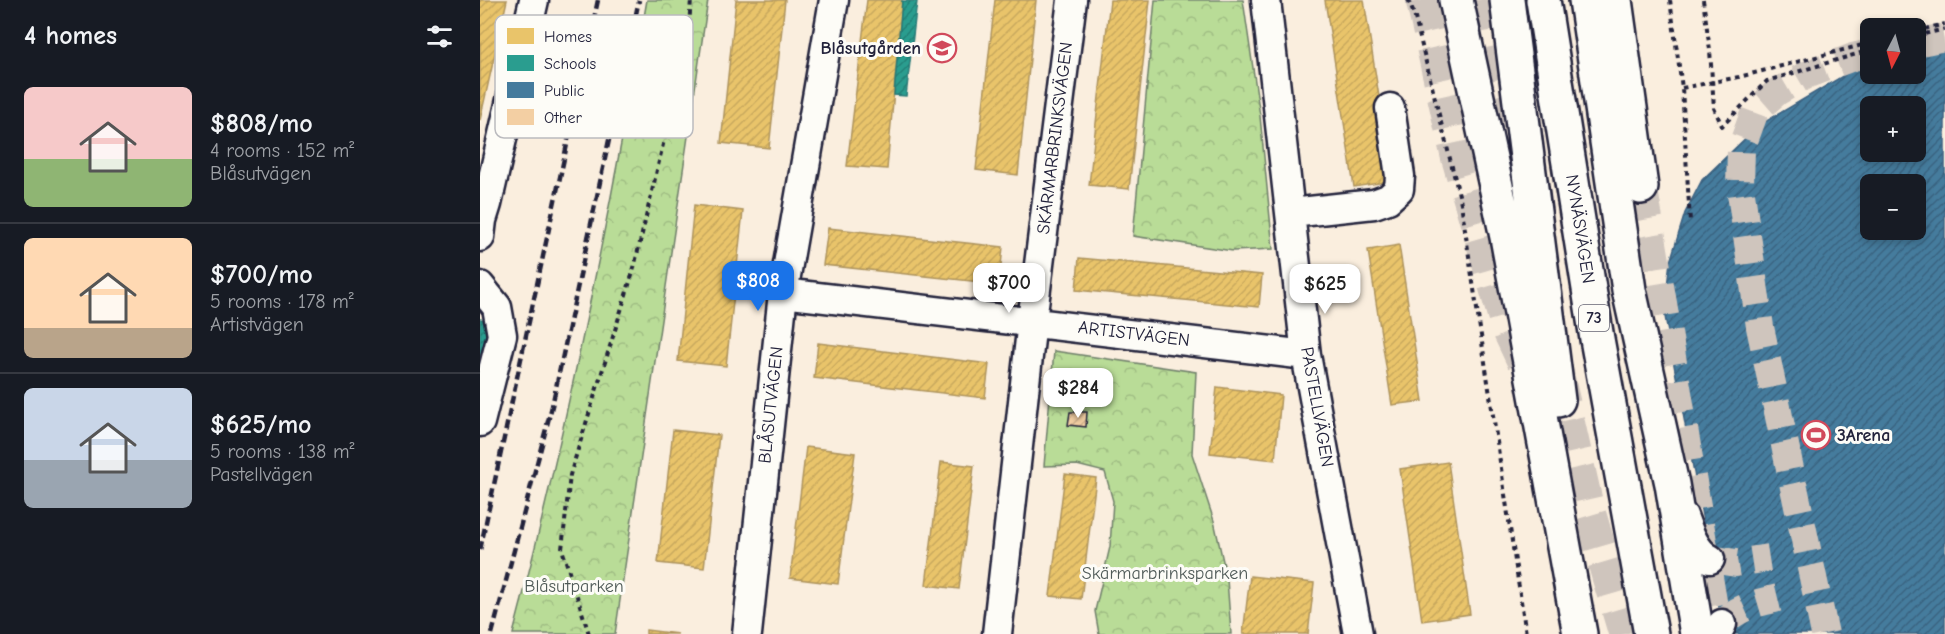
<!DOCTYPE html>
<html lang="en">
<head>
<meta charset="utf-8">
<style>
	:root { --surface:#171b24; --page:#20242c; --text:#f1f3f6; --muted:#9ea1a6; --line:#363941; --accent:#1a73e8 }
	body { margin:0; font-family:"Comic Neue",sans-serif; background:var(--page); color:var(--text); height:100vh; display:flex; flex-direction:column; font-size:22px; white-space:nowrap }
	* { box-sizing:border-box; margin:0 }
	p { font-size:20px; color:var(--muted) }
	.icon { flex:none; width:33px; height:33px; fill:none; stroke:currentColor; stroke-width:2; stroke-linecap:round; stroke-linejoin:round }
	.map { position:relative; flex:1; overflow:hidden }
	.side { display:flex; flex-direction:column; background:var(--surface); width:480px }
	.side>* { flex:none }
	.needle { width:39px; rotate:186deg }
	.controls { position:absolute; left:1380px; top:18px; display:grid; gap:12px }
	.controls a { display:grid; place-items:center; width:66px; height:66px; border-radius:9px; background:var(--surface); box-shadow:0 3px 9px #0003; font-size:30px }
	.price { position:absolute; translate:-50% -51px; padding:0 14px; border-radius:12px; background:#fff; color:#222; font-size:20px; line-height:39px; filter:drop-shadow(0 2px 3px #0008) }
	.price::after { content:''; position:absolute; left:50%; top:36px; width:18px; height:14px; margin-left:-9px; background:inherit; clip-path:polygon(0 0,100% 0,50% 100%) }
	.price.current { background:var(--accent); color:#fff }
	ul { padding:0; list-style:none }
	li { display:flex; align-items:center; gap:18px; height:150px; padding:0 24px }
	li+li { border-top:2px solid var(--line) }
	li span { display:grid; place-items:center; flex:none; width:168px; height:120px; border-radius:9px; color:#555 }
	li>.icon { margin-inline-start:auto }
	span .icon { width:72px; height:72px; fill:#fffc; stroke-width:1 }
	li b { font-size:26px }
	h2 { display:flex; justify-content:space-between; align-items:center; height:72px; padding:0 24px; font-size:26px }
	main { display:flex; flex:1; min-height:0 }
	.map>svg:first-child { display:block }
	.forest { fill:url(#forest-crowns); stroke:#6e7f69; stroke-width:1.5 }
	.homes { fill:url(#homes-hatch); stroke:#ad935c; stroke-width:1.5 }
	.schools { fill:url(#schools-hatch); stroke:#287876; stroke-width:1.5 }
	.public { fill:url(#public-hatch); stroke:#3a6080; stroke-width:1.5; fill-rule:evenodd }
	.building { fill:url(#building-hatch); stroke:#22223b; stroke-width:1.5 }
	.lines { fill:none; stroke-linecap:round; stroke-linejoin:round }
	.minor-tunnel { stroke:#cfc5bd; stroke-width:28; stroke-dasharray:28 14; stroke-linecap:butt }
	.highway-tunnel { stroke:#cfc5bd; stroke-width:33; stroke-dasharray:33 16; stroke-linecap:butt }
	.minor-casing { stroke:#22223b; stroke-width:33 }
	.highway-casing { stroke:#22223b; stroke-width:38 }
	.path { stroke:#22223b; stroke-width:4; stroke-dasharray:4.5 4.5; stroke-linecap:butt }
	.minor { stroke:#fdfcf7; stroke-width:28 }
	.highway { stroke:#fdfcf7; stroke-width:33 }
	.rail { stroke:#22223b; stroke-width:4.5; stroke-dasharray:9 4.5; stroke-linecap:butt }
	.labels { text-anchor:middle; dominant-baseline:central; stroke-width:6; stroke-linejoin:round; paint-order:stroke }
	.shield { fill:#fdfcf7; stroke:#646373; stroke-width:1.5 }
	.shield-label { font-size:16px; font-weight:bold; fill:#22223b }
	.poi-label { font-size:18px; font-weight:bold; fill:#22223b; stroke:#fdfcf7; text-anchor:end }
	.street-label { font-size:18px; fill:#22223b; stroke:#fdfcf7 }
	.park-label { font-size:18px; fill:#4f5a57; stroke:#fdfcf7 }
	.key { fill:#fdfcf7; stroke:#bbbbbf; stroke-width:1.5 }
	.key-label { font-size:16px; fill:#22223b }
</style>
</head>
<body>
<main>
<section class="side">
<h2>4 homes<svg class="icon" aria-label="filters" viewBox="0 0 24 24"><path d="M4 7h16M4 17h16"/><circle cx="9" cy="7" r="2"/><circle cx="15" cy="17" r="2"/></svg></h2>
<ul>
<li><span style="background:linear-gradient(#f6c9c9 60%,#8fb573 0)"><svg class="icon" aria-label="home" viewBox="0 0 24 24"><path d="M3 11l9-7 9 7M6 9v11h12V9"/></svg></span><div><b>$808/mo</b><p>4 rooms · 152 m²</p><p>Blåsutvägen</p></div></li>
<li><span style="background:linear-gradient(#ffd9b3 75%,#b9a48a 0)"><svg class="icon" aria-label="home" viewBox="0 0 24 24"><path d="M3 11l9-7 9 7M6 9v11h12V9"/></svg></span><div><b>$700/mo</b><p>5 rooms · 178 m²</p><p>Artistvägen</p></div></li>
<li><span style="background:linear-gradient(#c9d6e8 60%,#9aa5b1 0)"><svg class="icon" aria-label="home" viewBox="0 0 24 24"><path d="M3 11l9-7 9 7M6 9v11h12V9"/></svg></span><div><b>$625/mo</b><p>5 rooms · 138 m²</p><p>Pastellvägen</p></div></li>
</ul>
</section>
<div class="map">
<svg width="1465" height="634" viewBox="0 0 1465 634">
	<defs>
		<pattern id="forest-crowns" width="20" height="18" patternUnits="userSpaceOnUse" patternTransform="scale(1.5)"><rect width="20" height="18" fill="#b9dc97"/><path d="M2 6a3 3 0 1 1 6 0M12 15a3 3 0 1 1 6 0" fill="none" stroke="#9fbc83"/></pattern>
		<pattern id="homes-hatch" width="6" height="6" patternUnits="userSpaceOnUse" patternTransform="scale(1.5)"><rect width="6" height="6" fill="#e9c46a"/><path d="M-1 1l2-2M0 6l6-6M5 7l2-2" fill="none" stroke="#c8a85d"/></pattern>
		<pattern id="schools-hatch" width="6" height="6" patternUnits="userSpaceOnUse" patternTransform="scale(1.5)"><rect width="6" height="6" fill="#2a9d8f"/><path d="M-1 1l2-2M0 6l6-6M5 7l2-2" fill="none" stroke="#248076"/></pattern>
		<pattern id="public-hatch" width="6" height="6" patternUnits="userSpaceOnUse" patternTransform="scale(1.5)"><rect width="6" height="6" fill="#457b9d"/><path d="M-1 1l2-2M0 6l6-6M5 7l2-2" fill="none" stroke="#396481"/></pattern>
		<pattern id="building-hatch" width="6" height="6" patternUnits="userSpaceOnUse" patternTransform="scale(1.5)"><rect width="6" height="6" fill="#f3cfa3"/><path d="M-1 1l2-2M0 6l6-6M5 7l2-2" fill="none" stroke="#d0b18d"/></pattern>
	</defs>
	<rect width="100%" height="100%" fill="#faeede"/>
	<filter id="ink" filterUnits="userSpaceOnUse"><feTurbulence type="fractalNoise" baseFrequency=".0167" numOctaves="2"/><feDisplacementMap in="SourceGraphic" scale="12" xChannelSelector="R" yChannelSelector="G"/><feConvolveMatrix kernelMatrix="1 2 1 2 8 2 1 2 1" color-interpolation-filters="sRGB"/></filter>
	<g filter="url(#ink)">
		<path class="forest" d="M167,0H228L135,634H33C88,425 130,213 167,0Z
			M675,0H763L780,116L793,249L753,251L653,236Z
			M574,351L716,372L712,454L734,521L747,579L751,634H619L615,611L630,547L633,501L625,472L597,465L564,466Z"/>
		<path class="homes" d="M0,0H27L0,120Z
			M256,0H305L289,148L241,143Z
			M387,0H422L407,169L367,166Z
			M515,0H556L538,175L496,170Z
			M630,0H670L649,189L609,185Z
			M845,0H884L912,181L874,187Z
			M214,205L263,211L246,366L198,361Z
			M348,228L523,247L519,284L343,265Z
			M919,245L943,401L912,405L888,250Z
			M599,258L782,275L779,307L596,290Z
			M338,343L509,364L505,398L334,378Z
			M737,387L801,395L795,460L730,453Z
			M193,430L239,435L224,568L178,563Z
			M326,447L375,453L358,584L310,578Z
			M461,462L494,466L479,589L446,585Z
			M968,462L990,614L942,621L920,469Z
			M585,474L616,478L601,599L570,596Z
			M770,576L834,583L828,634H763Z
			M166,630L198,634H166Z"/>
		<path class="schools" d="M422,1H437L426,96L414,95Z
			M0,319L12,322L0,378Z"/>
		<path class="public" d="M1465,46V634H1244L1184,311L1190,262L1205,213L1222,180L1278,126L1378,67L1390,64V74H1436V53ZM1390,106H1436V152H1390ZM1390,184H1436V230H1390Z"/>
		<path class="building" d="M590,412H607L606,427L588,425Z"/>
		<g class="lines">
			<path class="minor-tunnel" d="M1436,43L1465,37
				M1230,559L1256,563L1289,558
				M1242,624C1257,607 1277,603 1298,598
				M1345,634L1280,327L1260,186L1261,149L1275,111L1297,92L1326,75L1373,57L1390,53"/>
			<path class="highway-tunnel" d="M942,0L977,156L1027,327L1044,363
				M996,0L1013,90L1043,222
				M1161,187L1236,634
				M1077,372L1107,505L1145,634"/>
			<g class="minor-casing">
				<path id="minor" d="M786,0L826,355L878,634
					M0,203L7,204L54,0
					M811,213L894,204L908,199L919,189L920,176L910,108
					M0,237L2,220L7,204
					M0,286L17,307L22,335L0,422
					M303,293L826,355
					M1203,516C1208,530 1215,552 1230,559
					M267,634L303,293L354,0
					M517,634L552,321L592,0
					M1237,634L1242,624"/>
			</g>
			<g class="highway-casing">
				<path id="highway" d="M976,0L1027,237L1100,634
					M1027,0L1078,400
					M1063,0L1117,339L1171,634
					M1106,0L1149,290L1192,484L1217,634
					M1135,0L1161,187"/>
			</g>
			<path class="path" d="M928,0L934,14L981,203L1046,634
				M1190,0L1202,88L1210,222
				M1223,0L1230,50L1234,108L1242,126L1287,81L1390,50
				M1436,31L1465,24
				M1436,36L1465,29
				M1202,88L1259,77L1390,43
				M109,634L82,549L90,475L153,272L208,38L211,0"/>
			<use href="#minor" class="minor"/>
			<use href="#highway" class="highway"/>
			<path class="rail" d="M0,550L118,0
				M12,634L72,406L159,0"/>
		</g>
	</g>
	<defs>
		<g id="school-ring" transform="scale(1.5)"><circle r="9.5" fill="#fdfcf7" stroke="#d1495b" stroke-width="1.5"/><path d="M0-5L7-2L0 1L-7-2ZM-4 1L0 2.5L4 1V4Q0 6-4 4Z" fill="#d1495b"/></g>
		<g id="stadium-ring" transform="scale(1.5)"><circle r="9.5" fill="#fdfcf7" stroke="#d1495b" stroke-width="1.5"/><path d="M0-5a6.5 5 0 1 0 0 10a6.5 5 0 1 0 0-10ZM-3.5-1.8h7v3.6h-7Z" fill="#d1495b"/></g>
	</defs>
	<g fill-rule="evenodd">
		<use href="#school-ring" x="462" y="48"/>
		<use href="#stadium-ring" x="1336" y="435"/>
	</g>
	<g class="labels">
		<rect class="shield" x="1099" y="305" width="30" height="26" rx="4.5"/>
		<g class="shield-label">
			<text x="1114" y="318">73</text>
		</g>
		<g class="poi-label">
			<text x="441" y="48">Blåsutgården</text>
			<text x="1357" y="435" text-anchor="start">3Arena</text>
		</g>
		<g class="street-label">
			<text transform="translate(575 138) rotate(-83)">SKÄRMARBRINKSVÄGEN</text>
			<text transform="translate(1100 229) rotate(81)">NYNÄSVÄGEN</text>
			<text transform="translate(654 334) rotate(7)">ARTISTVÄGEN</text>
			<text transform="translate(291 405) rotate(-84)">BLÅSUTVÄGEN</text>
			<text transform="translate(837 407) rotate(80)">PASTELLVÄGEN</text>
		</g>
		<g class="park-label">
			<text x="685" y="573">Skärmarbrinksparken</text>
			<text x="94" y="586">Blåsutparken</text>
		</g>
	</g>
	<rect x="15" y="15" width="198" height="123" rx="9" class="key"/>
	<rect x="27" y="28" width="27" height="16" fill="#e9c46a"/>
	<rect x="27" y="55" width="27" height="16" fill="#2a9d8f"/>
	<rect x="27" y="82" width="27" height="16" fill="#457b9d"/>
	<rect x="27" y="109" width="27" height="16" fill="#f3cfa3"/>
	<g class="key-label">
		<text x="64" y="42">Homes</text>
		<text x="64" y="69">Schools</text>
		<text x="64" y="96">Public</text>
		<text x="64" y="123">Other</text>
	</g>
</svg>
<div class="controls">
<a><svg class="needle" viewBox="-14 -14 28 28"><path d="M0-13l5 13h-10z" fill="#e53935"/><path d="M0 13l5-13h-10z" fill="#9ea1a6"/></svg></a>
<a>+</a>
<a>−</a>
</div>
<b class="price current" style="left:278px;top:312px">$808</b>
<b class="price" style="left:529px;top:314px">$700</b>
<b class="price" style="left:845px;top:315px">$625</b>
<b class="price" style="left:598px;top:419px">$284</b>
</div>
</main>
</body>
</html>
